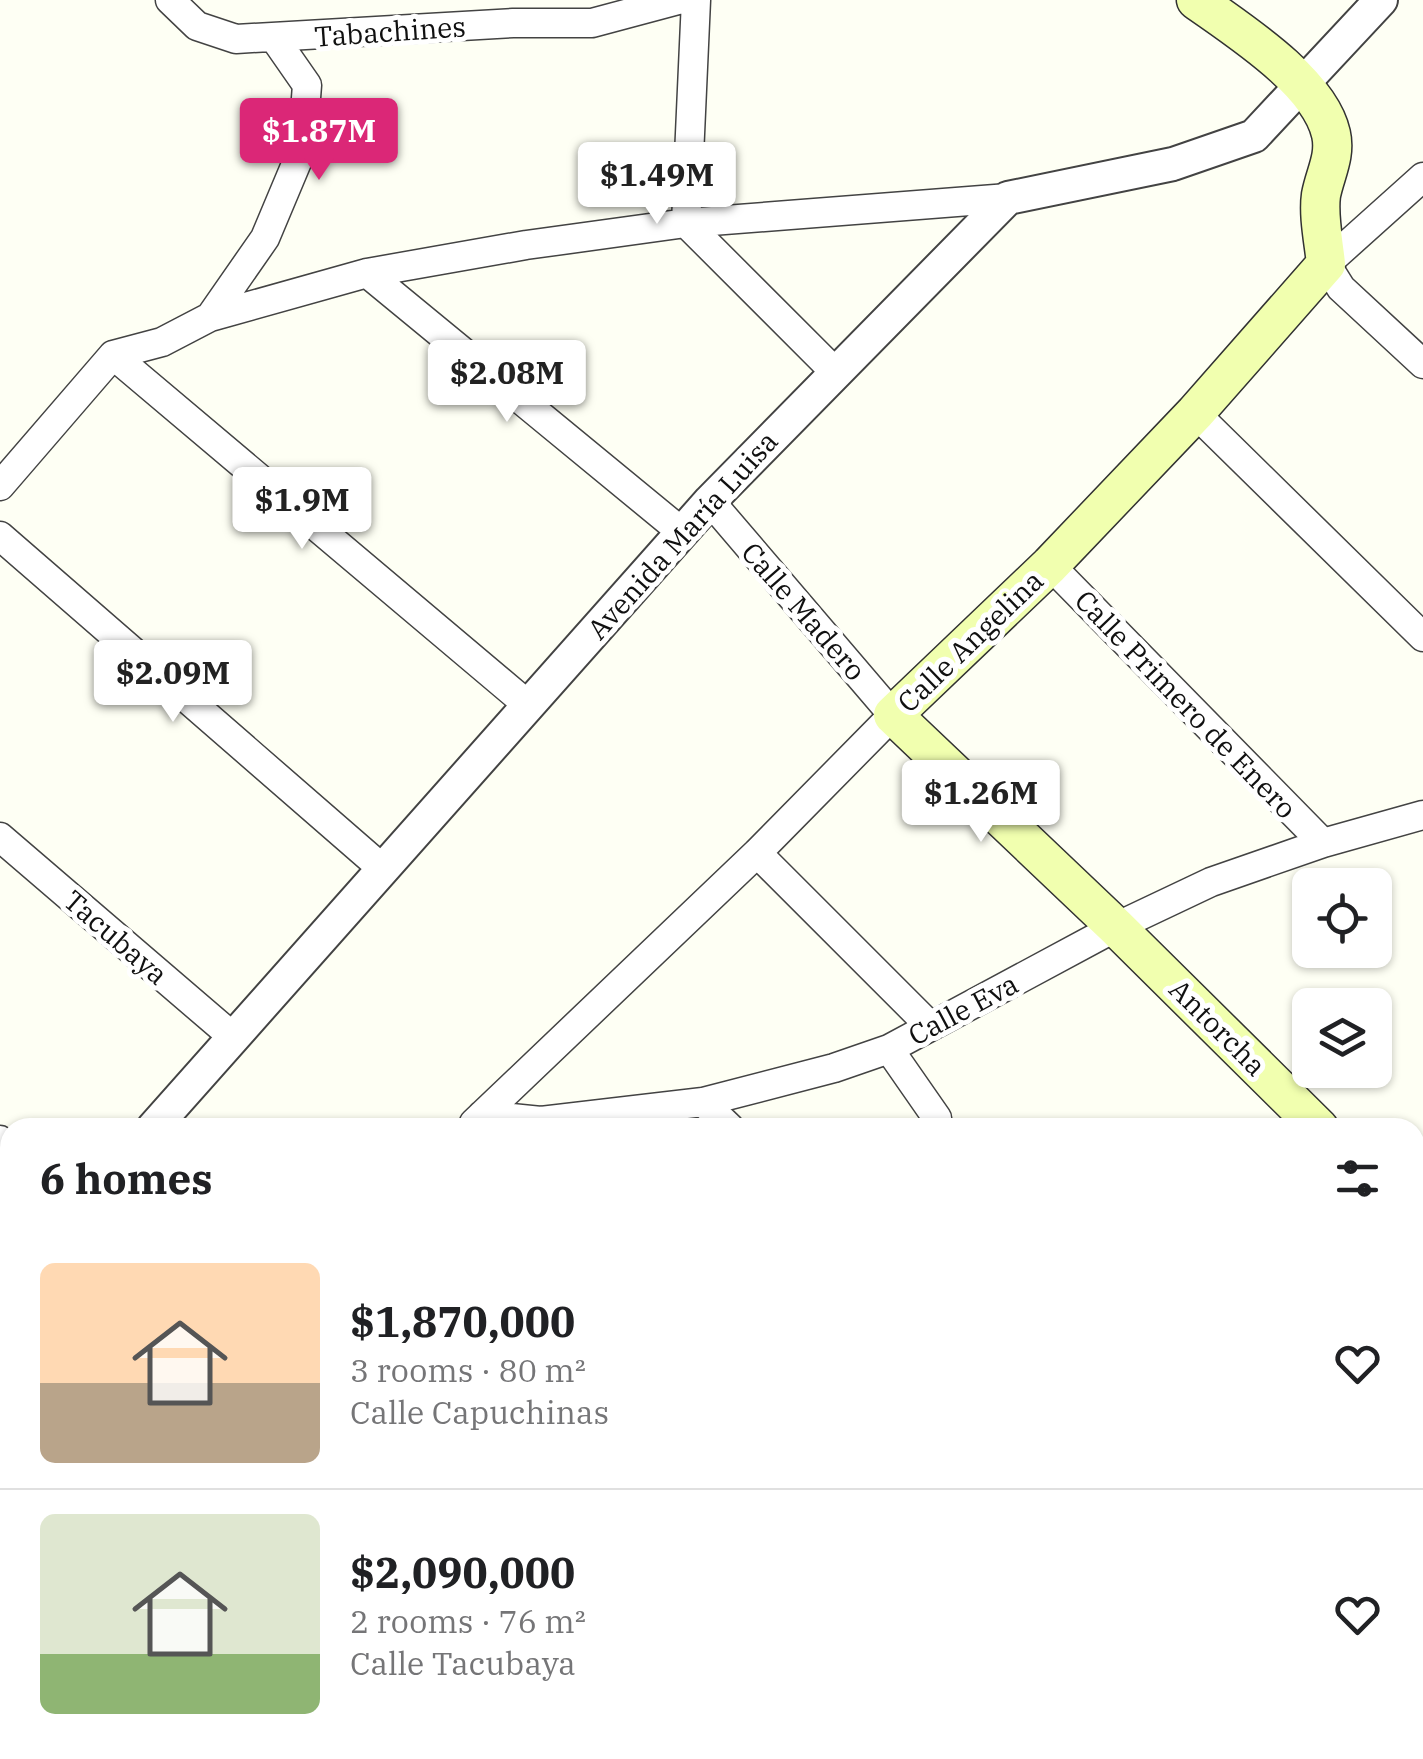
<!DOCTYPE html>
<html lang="en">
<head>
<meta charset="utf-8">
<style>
	:root { --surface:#fff; --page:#f6f6f6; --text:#202124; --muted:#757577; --line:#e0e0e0; --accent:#db2777 }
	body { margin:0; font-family:"IBM Plex Serif",serif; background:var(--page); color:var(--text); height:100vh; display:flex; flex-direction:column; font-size:38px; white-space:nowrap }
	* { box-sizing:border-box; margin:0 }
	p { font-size:32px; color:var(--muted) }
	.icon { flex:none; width:55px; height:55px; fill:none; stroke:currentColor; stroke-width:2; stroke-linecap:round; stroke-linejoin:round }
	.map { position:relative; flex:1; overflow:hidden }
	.drawer { position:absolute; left:0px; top:1118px; width:1425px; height:642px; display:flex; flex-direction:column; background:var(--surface); border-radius:30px 30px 0 0; box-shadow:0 2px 8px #0004 }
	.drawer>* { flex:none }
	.tools { position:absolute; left:1292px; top:868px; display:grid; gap:20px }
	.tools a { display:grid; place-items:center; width:100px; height:100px; border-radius:15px; background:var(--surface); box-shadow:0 2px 8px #0004; font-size:50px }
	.price { position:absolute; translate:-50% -85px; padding:0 22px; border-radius:10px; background:#fff; color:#222; font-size:32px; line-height:65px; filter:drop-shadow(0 2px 5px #0008) }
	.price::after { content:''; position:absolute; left:50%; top:60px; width:30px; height:22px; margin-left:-15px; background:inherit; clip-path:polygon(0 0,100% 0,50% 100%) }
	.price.selected { background:var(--accent); color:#fff }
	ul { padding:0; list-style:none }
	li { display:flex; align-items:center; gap:30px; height:250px; padding:0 40px }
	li+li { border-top:2px solid var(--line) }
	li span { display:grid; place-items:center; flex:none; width:280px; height:200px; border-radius:15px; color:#555 }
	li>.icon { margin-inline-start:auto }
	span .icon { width:120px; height:120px; fill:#fffc; stroke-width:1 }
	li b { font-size:42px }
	h2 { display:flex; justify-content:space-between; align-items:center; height:120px; padding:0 40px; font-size:42px }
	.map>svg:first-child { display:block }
	.forest { fill:url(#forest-firs) }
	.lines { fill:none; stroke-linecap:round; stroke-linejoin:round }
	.minor-casing { stroke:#434343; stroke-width:31 }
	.tertiary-casing { stroke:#434343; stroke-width:36 }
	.secondary-casing { stroke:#323232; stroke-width:41 }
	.minor { stroke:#fff; stroke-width:28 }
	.tertiary { stroke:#fff; stroke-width:32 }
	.secondary { stroke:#f1ffaf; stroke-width:38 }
	.labels { text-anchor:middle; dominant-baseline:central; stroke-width:10; stroke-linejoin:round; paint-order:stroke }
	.street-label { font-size:28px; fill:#101010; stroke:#fff }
</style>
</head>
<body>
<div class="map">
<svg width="1423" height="1759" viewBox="0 0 1423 1759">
	<defs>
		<pattern id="forest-firs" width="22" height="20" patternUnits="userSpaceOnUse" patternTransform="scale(2.5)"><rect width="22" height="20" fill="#a4df98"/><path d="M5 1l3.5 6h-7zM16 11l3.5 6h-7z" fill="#8cbe82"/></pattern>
	</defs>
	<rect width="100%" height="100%" fill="#fefff4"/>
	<path class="forest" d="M0,1335L10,1340V1386L0,1396Z"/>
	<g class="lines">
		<g class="minor-casing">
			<path id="minor" d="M170,0L197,26L236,39L513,23H592L678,0
				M696,0L686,223L835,372
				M1423,177L1326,264L1341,288L1423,364
				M367,273L683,533
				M210,317L265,238L302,150L307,85L275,39
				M113,355L528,705
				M1195,413L1423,637
				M0,486L113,355L162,342L210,317L367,273L526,245L686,223L1008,198
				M0,536L384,870
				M1050,565L1323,843
				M0,837L233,1037
				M757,853L929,1025
				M889,1049L937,1118
				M703,1102L730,1128
				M482,1115L541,1121L703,1102L834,1068L889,1049L1116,927L1211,882L1323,843L1423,815
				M474,1123L757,853L893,715L710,501
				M0,1140L10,1148
				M0,1195L10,1197
				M1415,1284L1423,1276
				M1415,1592L1423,1583
				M0,1610L10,1619
				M153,1750L163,1759
				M464,1750L474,1759
				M794,1750L804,1759
				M669,1759L679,1750"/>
		</g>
		<g class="tertiary-casing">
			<path id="tertiary" d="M153,1128L710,501L1008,198L1173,164L1254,136L1381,0
				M0,1458L10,1451"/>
		</g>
		<g class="secondary-casing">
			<path id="secondary" d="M1196,0C1238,30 1319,81 1331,134C1336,156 1325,174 1321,195C1318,216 1324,243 1326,264L1195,413L1050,565L893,715L1116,927L1319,1128
				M1415,1222L1423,1229"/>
		</g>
		<use href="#minor" class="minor"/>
		<use href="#tertiary" class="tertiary"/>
		<use href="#secondary" class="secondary"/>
	</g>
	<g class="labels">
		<g class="street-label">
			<text transform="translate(390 31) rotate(-4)">Tabachines</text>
			<text transform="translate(682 535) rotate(-48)">Avenida María Luisa</text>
			<text transform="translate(804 611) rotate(49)">Calle Madero</text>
			<text transform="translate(970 641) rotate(-44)">Calle Angelina</text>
			<text transform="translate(1186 704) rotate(46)">Calle Primero de Enero</text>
			<text transform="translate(116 937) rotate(41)">Tacubaya</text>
			<text transform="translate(963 1009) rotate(-28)">Calle Eva</text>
			<text transform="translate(1218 1027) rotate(45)">Antorcha</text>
		</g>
	</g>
</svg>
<div class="tools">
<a><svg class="icon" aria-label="locate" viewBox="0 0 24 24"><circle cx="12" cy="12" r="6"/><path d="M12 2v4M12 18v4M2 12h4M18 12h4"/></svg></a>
<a><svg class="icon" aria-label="layers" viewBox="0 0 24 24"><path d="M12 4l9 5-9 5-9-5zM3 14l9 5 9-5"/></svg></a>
</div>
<b class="price selected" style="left:319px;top:183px">$1.87M</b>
<b class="price" style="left:657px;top:227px">$1.49M</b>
<b class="price" style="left:507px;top:425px">$2.08M</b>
<b class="price" style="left:302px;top:552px">$1.9M</b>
<b class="price" style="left:173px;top:725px">$2.09M</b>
<b class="price" style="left:981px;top:845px">$1.26M</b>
<section class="drawer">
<h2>6 homes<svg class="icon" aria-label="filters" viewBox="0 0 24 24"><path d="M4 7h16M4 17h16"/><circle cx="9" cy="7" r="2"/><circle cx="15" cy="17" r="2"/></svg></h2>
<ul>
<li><span style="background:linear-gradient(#ffd9b3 60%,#b9a48a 0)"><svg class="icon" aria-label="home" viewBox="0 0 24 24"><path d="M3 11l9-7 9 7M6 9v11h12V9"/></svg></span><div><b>$1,870,000</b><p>3 rooms · 80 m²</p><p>Calle Capuchinas</p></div><svg class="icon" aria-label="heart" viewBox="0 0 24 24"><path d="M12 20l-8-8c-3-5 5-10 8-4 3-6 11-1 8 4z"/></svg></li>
<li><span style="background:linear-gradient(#dfe7d0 70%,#8fb573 0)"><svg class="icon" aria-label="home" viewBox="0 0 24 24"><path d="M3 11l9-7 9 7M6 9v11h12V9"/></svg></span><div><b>$2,090,000</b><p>2 rooms · 76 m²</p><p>Calle Tacubaya</p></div><svg class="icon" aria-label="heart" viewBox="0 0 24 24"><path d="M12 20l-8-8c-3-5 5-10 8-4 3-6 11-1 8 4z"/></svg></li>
</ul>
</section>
</div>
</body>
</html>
